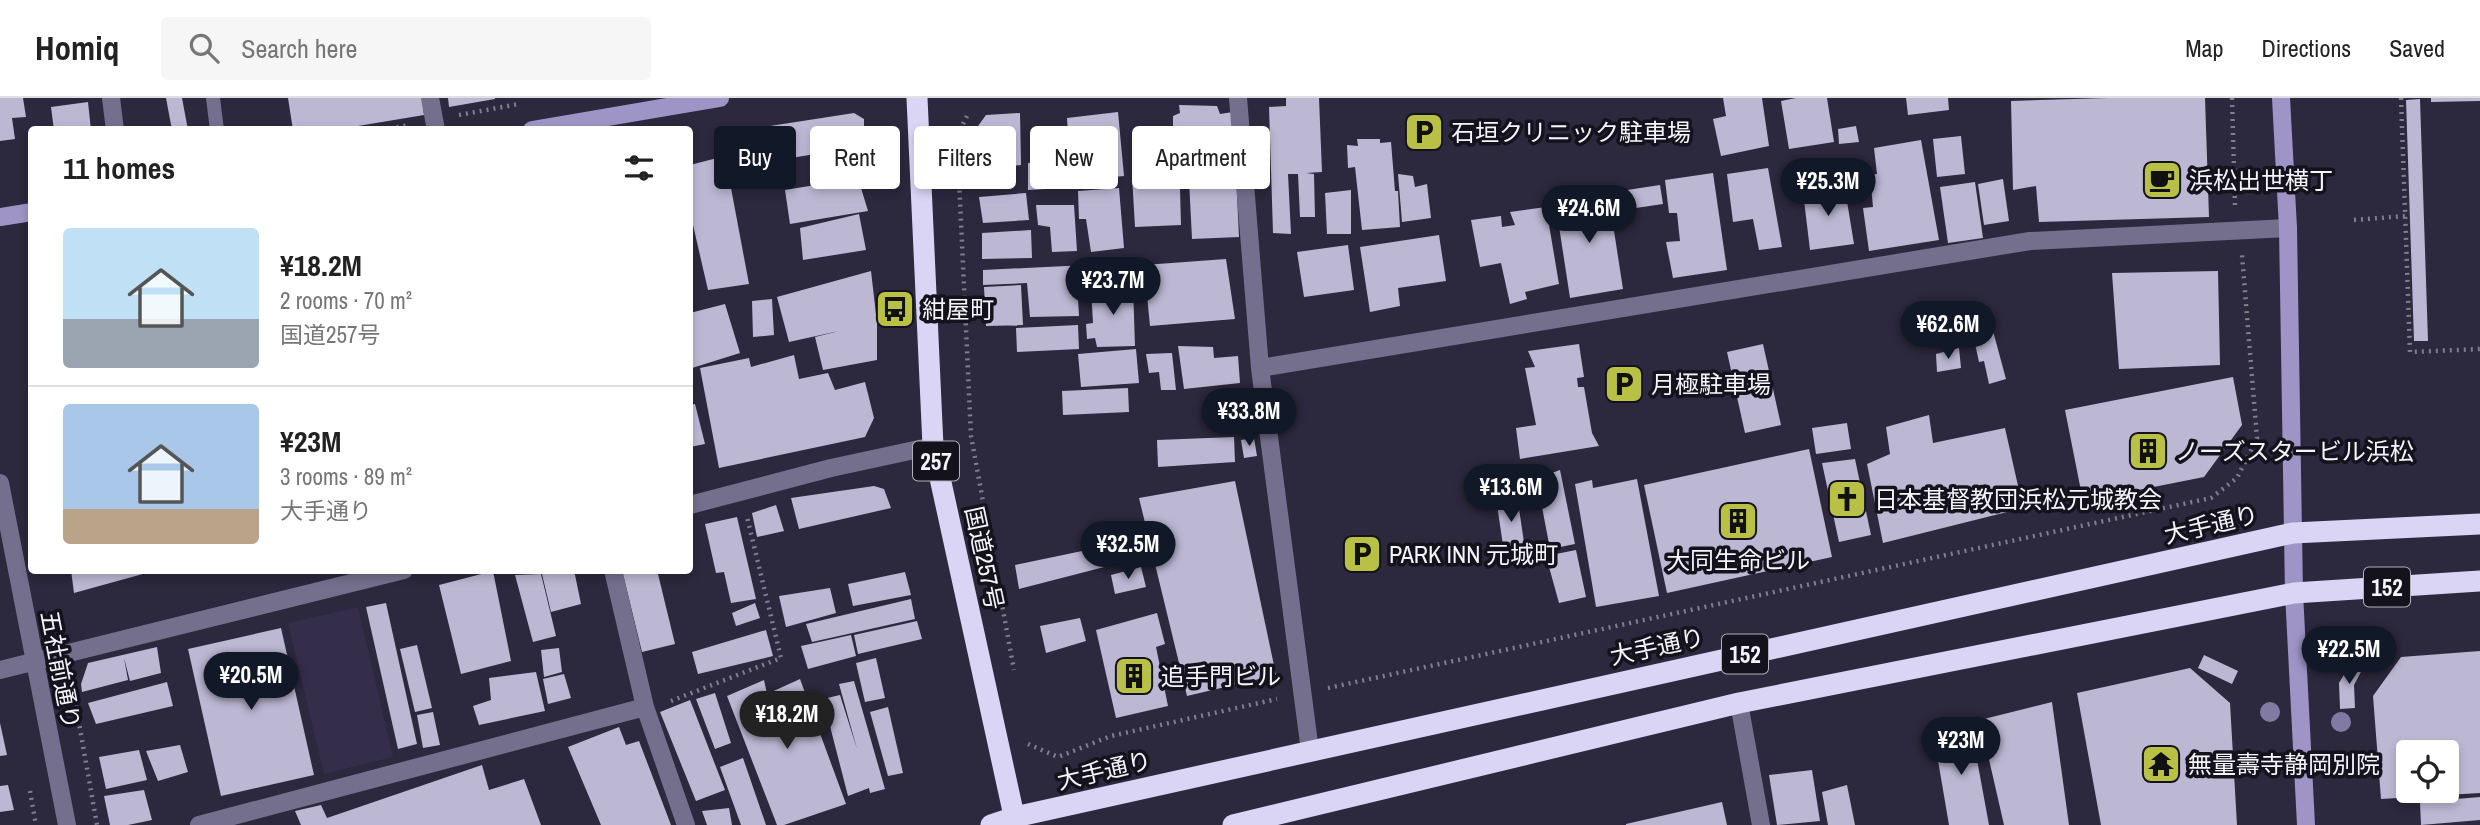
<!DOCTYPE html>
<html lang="en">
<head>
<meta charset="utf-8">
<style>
	:root { --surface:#fff; --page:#f6f6f6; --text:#222; --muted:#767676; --line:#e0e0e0; --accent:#111827 }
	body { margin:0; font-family:"Archivo Narrow","Noto Sans JP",sans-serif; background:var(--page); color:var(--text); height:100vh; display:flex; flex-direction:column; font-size:26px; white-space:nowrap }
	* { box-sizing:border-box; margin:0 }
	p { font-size:23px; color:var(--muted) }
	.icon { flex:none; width:38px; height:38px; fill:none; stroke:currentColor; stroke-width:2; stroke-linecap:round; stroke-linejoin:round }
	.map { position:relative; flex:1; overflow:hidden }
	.panel { position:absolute; left:28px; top:28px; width:665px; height:448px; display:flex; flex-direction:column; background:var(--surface); border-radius:7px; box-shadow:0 4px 10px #0003 }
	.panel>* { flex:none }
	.hud { position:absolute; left:714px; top:28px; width:665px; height:63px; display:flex; gap:14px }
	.buttons { position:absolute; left:2396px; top:642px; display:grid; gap:14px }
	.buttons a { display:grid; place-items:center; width:63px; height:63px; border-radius:7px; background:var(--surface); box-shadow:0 4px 10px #0003; font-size:35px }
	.price { position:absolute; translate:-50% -60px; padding:0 16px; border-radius:24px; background:var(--accent); color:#fff; font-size:23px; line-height:46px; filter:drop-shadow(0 2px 4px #0008) }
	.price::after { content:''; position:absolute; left:50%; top:42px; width:21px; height:16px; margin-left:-10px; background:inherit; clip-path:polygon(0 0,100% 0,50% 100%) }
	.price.on { background:#222; color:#fff }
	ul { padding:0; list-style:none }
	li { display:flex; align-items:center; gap:21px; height:175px; padding:0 35px }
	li+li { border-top:2px solid var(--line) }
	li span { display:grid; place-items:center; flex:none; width:196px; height:140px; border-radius:7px; color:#555 }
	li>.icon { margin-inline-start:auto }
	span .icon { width:84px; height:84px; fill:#fffc; stroke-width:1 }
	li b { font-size:30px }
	h2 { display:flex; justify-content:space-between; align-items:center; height:84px; padding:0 35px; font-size:30px }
	.pill { padding:0 24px; border-radius:7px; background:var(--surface); box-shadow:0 4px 10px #0003; font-size:24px; line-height:63px }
	.pill.on { background:var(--accent); color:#fff }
	header { display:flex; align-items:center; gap:42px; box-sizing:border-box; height:98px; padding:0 35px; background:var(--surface); border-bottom:2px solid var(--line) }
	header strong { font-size:33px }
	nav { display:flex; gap:38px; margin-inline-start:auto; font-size:24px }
	.search { width:490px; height:63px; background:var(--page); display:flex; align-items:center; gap:18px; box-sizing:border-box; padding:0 24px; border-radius:7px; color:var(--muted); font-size:26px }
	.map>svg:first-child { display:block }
	.built { fill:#342e4a }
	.building { fill:#bcb8d4; fill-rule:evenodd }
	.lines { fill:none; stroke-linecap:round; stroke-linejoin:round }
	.path { stroke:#807e8d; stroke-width:4.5; stroke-dasharray:2 5; stroke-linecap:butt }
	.lane { stroke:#756f8e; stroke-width:14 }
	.street { stroke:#756f8e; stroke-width:18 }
	.secondary { stroke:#9e95c6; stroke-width:18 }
	.highway { stroke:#dad5f4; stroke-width:21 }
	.tree { fill:#817aa3 }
	.labels { text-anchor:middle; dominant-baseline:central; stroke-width:7; stroke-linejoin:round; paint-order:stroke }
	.shield { fill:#14121c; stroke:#b2b0ba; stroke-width:2 }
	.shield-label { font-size:23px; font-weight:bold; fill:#f5f4fd }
	.poi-label { font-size:24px; fill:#f5f4fd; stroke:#14121c; text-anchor:start }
	.street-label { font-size:24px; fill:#f5f4fd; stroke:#14121c }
</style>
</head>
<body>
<header>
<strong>Homiq</strong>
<div class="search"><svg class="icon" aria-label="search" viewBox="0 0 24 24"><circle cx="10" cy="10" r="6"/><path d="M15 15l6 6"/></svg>Search here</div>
<nav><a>Map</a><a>Directions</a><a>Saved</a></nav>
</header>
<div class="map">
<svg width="2480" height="727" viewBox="0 0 2480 727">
	<rect width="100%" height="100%" fill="#2c283d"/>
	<path class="built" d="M358,509L393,659L324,676L288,525Z"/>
	<path class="building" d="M0,0H23L26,19L12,20L15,41L0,43Z
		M166,0H182L188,32H172Z
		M288,0H422L424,17L334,32H293Z
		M448,0H495V1L449,9Z
		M1286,0H1319L1322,74L1306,75L1314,76L1315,119H1300L1298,76H1288L1291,136L1273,135L1269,9L1286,8Z
		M1723,0H1762L1769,48L1721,58L1713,21L1726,18Z
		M1796,0H1827L1834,44L1789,51L1781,3Z
		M1906,0H1948L1949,12L1908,17Z
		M2108,0H2205L2209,119L2039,124L2036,88L2013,92L2011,3Z
		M2431,0H2480V3L2431,4Z
		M2420,1L2428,243H2414L2406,2Z
		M88,4L91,32H54L51,9Z
		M1179,7L1217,8L1220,16L1233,14L1236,75L1187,81L1182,39L1173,36V18L1180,15Z
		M1118,14L1124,78L1071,83L1067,20Z
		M854,15L864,21V48L754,66L744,32Z
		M1020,15L1021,67L978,71L973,35L986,17Z
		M1856,28L1859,44L1839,46L1838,31Z
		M1961,38L1965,76L1937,79L1933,41Z
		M1357,41H1380V45L1391,44L1395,93H1398L1400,129L1362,132L1355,69L1348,70L1347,47L1358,48Z
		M1921,42L1939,142L1869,153L1863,110L1873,109L1870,77L1877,76L1874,50Z
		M1041,54H1059L1064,90L1028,92V65L1042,63Z
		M1179,55L1181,127L1135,129L1132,78L1158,76L1159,58Z
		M725,58L749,186L708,192L693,127L690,128V67Z
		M1768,70L1782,149L1759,152L1753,121L1733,124L1727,76Z
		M1713,75L1727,172L1673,180L1666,144L1680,143L1677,115H1669L1665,82Z
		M1236,76L1239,139L1192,141L1189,82Z
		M1398,76L1413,78L1415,89L1427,86L1431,120L1402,124Z
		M858,80L868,113L790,126L785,92Z
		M2003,81L2009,123L1984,127L1978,86Z
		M1975,84L1983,140L1948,145L1940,89Z
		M1844,85L1854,146L1810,152L1803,94Z
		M1660,87L1663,106L1629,111L1627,92Z
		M1119,90L1124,150L1091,154L1086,121H1079L1078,93Z
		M1351,92V136H1327L1325,95Z
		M1608,94L1623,191L1570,200L1555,102Z
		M1026,95L1029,122L983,125L979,99Z
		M1036,107H1074L1077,153L1052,154L1050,129L1038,127Z
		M1546,109L1559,186L1525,194L1527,201L1510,206L1501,165L1480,169L1471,122L1501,118L1502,129L1515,127L1510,114Z
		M859,116L866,152L803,162L800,130Z
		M1031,132L1032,160L982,161V135Z
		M1439,137L1446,183L1398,190L1400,208L1370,214L1360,149Z
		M1348,147L1354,192L1304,199L1297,154Z
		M1226,161L1235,221L1150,228L1144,167Z
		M1126,165L1128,180L1077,183L1079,218L1030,219L1027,185L983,187V172Z
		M871,173L877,225V262L823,272L815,239L839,233L789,244L777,199Z
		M2218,173L2220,267L2119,271L2112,175Z
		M1021,187L1023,227L986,228L984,189Z
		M1133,188L1135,248L1097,249L1095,240L1087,241L1086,226L1093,225L1091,190Z
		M772,201L774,237L753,239L752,203Z
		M725,206L740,255L692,270L690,259V215Z
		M1990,222L2006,281L1989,286L1984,263L1979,264L1971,227Z
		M1078,227L1079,251L1017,254L1016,230Z
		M1579,246L1584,279L1577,280L1578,289H1584L1592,335L1599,348L1520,361L1516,330L1536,327L1525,270L1535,269L1528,253Z
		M1763,246L1781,327L1745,335L1727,254Z
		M1178,248L1213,249L1214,260L1238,258L1240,285L1184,291Z
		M1959,250L1961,270L1937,274L1936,256Z
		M1136,251L1139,285L1081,289L1078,256Z
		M1172,255L1176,292H1161L1159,274L1149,275L1146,256Z
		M794,257L799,281L828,275L835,292L865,284L874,320L865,339L719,370L700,270L749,260L751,269Z
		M2233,279L2242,327L2204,379L2083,403L2065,312Z
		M1128,290L1129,314L1063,317L1062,293Z
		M695,306L705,346L690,349V307Z
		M1929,317L1933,345L2005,330L2023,410L1883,445L1867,366L1890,356L1886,329Z
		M1847,325L1851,351L1816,356L1812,330Z
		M1234,339L1235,364L1158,369L1157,342Z
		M1254,340L1257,358L1244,360L1241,342Z
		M1809,351L1832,459L1667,495L1644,387Z
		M1855,361L1871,437L1839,444L1822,365Z
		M1560,372L1575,446L1550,451L1538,388L1545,385L1544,378Z
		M1637,381L1659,498L1596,509L1575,386L1592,382L1593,390Z
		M1235,383L1276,577L1187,598L1139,400Z
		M874,388L884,391L891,410L799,431L791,400Z
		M1516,390L1526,458L1505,461L1495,393Z
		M776,407L784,433L757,439L752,415Z
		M737,419L756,501L731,505L724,474L716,475L705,426Z
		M1111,447L1112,467L1019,491L1015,467Z
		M1576,452L1586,499L1559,505L1546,458Z
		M1141,469L1146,489L1115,496L1111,477Z
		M71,472H150V474L74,495Z
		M541,472H574L581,506L551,514Z
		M622,472H657L675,546L642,554Z
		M493,473L511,563L461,576L439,487Z
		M905,474L911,497L853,508L848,486Z
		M541,476L556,538L533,544L515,477Z
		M830,490L836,515L786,529L779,498Z
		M911,501L915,521L812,544L806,526Z
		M386,505L417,646L398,651L366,509Z
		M755,505L760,520L736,528L732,515Z
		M1157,515L1165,546L1156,549L1168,608L1116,620L1096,532Z
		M1080,520L1086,543L1046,555L1040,528Z
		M917,523L922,541L858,556L854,537Z
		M281,530L314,677L221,698L188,551Z
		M766,532L773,558L698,576L692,554Z
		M851,537L856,558L808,571L801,548Z
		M417,547L432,610L415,614L400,551Z
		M157,549L161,575L130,583L124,560L128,582L82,594L81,586L88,565Z
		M559,550L562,574L544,579L541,552Z
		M2480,553V695L2381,701L2373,598L2401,559ZM2408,654H2446V693H2408Z
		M2204,557L2238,573L2232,586L2198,570Z
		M876,560L885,600L865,604L856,565Z
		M2352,563L2363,570L2354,587L2355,610L2340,611L2339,585Z
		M2190,570L2230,605L2237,727H2101L2077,595Z
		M536,574L545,613L479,627L473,608L491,602L489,580Z
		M564,576L571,600L548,606L543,581Z
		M800,581L846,706L784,727H777L727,598L764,582L767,596Z
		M854,583L885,691L870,695L869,690L848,698L823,601L840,597L857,651L839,586Z
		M167,584L173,608L96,626L88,605Z
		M715,595L731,645L715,651L696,601Z
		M690,602L725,692L696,703L660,614Z
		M2052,604L2069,727H2004L1980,622Z
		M888,609L903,675L888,678L870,614Z
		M433,614L440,647L423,650L417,617Z
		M0,625L7,657L0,658Z
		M619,629L626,647L639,643L671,727H601L568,649Z
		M1971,629L1989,727H1949L1933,633Z
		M180,647L188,674L158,683L146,653Z
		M139,652L147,682L106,691L99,659Z
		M743,660L766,727H741L720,669Z
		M482,667L489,692L524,681L541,727H301L295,713L321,707L327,720Z
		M1812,672L1820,723L1777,727L1769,677Z
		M8,687L14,712L0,714V688Z
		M1847,687L1855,727H1828L1822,694Z
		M144,692L152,722L128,727H110L104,698Z
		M2480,699V722L2421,727L2420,704Z
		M1722,704L1727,727H1626V726Z
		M729,710L732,727H707L702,713Z"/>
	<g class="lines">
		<path class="path" d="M2232,0L2235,107
			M2401,0L2410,254L2480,251
			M459,17L519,6
			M967,18L957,38L971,338L1014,572
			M383,32L409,27
			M2354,122L2405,118
			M71,580L97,727
			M1328,590L2211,400L2237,380L2257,340L2242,157
			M671,603L781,560L747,419
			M1028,646L1058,659L1111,638L1277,601
			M30,693L36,727"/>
		<path class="lane" d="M213,0L217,32"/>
		<path class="street" d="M111,0L115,32
			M430,0L436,32
			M1238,0L1260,270L1310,653
			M1260,270L2030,143L2288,130
			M0,385L67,727
			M690,407L831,370L933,348
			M613,472L645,609L686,727
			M0,572L404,472
			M1739,605L1761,727
			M199,727L645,609"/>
		<path class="secondary" d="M2281,0L2288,130L2294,495L2306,727
			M532,32L720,0
			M0,119L32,114"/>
		<path class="highway" d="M917,0L933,348L1016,727
			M991,727L1015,719L2293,435L2480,426
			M1233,727L1739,605L2294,495L2480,483"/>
	</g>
	<g class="tree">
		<circle cx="2270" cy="614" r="10"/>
		<circle cx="2341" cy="624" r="10"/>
	</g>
	<defs>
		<g id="parking-square" transform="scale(2.0125)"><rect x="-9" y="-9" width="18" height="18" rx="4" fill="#b9c046" stroke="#14121c"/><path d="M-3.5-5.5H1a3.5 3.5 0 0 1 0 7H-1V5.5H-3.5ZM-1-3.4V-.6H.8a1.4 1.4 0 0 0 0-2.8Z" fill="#111"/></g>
		<g id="cafe-square" transform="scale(2.0125)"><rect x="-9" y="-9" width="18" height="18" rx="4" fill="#b9c046" stroke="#14121c"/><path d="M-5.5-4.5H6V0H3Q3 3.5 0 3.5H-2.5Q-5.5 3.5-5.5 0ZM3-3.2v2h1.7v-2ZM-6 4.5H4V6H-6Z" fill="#111"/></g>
		<g id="bus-square" transform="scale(2.0125)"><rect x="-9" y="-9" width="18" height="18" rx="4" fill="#b9c046" stroke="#14121c"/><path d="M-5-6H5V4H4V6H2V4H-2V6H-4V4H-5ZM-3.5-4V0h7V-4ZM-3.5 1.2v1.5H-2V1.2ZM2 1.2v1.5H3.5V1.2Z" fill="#111"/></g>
		<g id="building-square" transform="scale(2.0125)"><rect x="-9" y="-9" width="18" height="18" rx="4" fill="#b9c046" stroke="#14121c"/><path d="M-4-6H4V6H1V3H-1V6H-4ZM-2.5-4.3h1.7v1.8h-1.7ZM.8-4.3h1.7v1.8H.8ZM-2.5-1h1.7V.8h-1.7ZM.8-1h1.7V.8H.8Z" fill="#111"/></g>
		<g id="church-square" transform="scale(2.0125)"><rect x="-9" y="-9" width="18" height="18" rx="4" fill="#b9c046" stroke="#14121c"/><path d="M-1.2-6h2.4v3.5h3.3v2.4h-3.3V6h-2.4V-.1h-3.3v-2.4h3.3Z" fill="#111"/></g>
		<g id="temple-square" transform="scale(2.0125)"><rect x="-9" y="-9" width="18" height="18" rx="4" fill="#b9c046" stroke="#14121c"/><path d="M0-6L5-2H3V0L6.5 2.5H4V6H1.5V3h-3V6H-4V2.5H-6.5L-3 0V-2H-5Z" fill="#111"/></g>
	</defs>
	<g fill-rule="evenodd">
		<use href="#parking-square" x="1424" y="34"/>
		<use href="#cafe-square" x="2162" y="82"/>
		<use href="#bus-square" x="895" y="211"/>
		<use href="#parking-square" x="1624" y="286"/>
		<use href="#building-square" x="2148" y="353"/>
		<use href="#church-square" x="1847" y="401"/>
		<use href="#building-square" x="1738" y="423"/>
		<use href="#parking-square" x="1362" y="456"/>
		<use href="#building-square" x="1134" y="578"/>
		<use href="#temple-square" x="2161" y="666"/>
	</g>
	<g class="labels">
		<g class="shield">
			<rect x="913" y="343.5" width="46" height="39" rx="5"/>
			<rect x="2364" y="469.5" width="46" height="39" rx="5"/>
			<rect x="1722" y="536.5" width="46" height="39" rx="5"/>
		</g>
		<g class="shield-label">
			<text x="936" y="363">257</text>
			<text x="2387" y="489">152</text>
			<text x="1745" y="556">152</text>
		</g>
		<g class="poi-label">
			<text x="1451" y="34">石垣クリニック駐車場</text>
			<text x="2189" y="82">浜松出世横丁</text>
			<text x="922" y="211">紺屋町</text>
			<text x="1651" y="286">月極駐車場</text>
			<text x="2175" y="353">ノーズスタービル浜松</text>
			<text x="1874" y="401">日本基督教団浜松元城教会</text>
			<text x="1389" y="456">PARK INN 元城町</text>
			<text x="1738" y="462" text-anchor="middle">大同生命ビル</text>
			<text x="1161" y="578">追手門ビル</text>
			<text x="2188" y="666">無量壽寺静岡別院</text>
		</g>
		<g class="street-label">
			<text transform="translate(2211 426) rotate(-13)">大手通り</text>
			<text transform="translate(985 460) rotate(78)">国道257号</text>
			<text transform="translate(1657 548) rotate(-12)">大手通り</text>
			<text transform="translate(61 572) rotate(79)">五社前通り</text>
			<text transform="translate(1104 672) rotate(-13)">大手通り</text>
		</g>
	</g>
</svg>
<div class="buttons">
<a><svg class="icon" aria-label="locate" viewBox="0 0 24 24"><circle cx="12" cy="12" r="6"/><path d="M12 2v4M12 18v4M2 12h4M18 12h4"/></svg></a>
</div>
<b class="price" style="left:1828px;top:120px">¥25.3M</b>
<b class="price" style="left:1589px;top:147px">¥24.6M</b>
<b class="price" style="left:1113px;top:219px">¥23.7M</b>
<b class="price" style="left:1948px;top:263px">¥62.6M</b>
<b class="price" style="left:1249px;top:350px">¥33.8M</b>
<b class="price" style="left:1511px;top:426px">¥13.6M</b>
<b class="price" style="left:1128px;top:483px">¥32.5M</b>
<b class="price" style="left:2349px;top:588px">¥22.5M</b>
<b class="price" style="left:251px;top:614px">¥20.5M</b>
<b class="price on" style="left:787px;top:653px">¥18.2M</b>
<b class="price" style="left:1961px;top:679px">¥23M</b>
<div class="hud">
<a class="pill on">Buy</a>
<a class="pill">Rent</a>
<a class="pill">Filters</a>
<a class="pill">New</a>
<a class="pill">Apartment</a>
</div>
<section class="panel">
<h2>11 homes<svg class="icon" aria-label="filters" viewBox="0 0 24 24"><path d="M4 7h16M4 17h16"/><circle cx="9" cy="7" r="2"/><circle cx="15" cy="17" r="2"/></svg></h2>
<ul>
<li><span style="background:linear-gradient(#bfe0f5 65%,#9aa5b1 0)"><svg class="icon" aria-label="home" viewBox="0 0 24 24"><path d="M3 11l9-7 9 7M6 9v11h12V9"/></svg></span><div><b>¥18.2M</b><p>2 rooms · 70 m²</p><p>国道257号</p></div></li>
<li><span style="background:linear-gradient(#a9c7e8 75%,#b9a48a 0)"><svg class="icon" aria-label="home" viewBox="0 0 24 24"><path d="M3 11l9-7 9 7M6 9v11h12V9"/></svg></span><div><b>¥23M</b><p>3 rooms · 89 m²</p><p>大手通り</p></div></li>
</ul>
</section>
</div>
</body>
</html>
